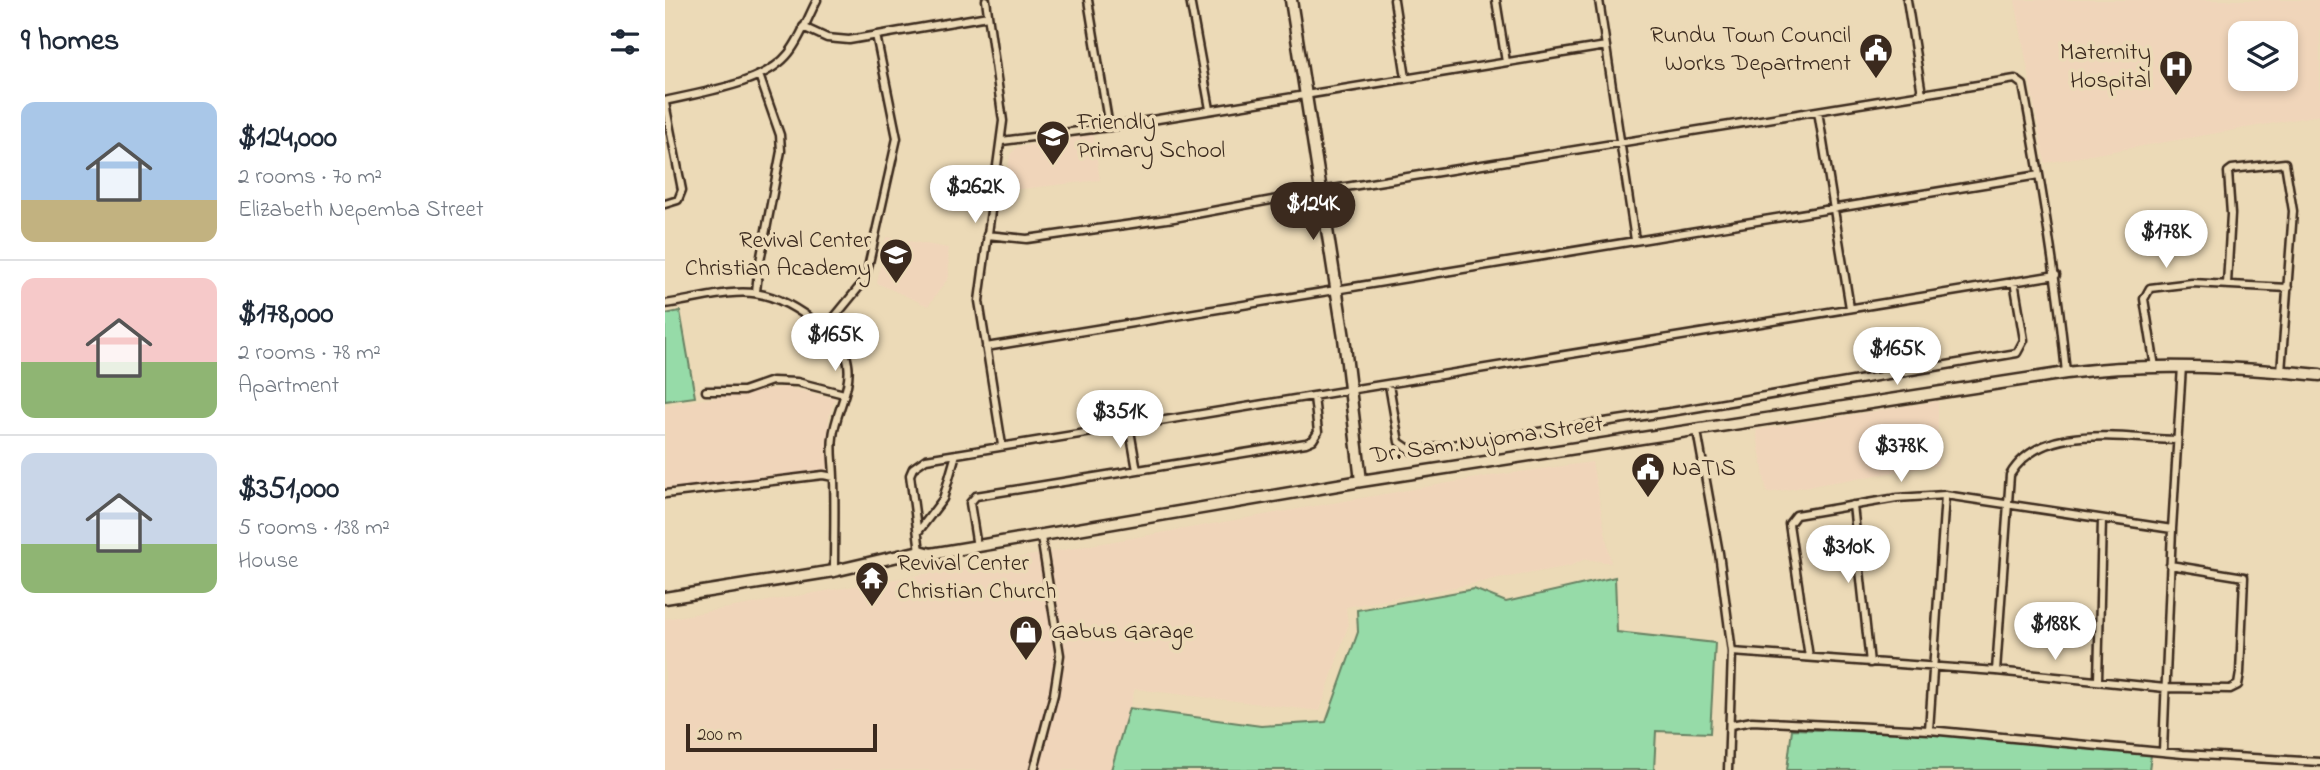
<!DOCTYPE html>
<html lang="en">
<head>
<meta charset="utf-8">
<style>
	:root { --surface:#fff; --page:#f2f2f3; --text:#1f2937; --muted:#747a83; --line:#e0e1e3; --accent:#3b2a1e }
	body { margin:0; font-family:"Indie Flower",sans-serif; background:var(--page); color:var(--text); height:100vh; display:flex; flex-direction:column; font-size:26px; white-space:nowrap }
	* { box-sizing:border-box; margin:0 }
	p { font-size:23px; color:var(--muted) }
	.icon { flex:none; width:38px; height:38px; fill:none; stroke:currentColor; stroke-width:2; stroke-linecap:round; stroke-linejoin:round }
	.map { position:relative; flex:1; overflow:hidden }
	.panel { display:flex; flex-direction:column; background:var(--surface); width:665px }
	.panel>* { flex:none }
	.tools { position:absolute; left:1563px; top:21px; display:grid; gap:14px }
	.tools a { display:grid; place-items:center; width:70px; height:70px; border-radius:14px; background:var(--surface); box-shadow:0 4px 10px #0003; font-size:35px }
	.scale { position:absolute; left:21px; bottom:18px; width:191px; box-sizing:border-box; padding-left:7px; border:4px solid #3b2a1e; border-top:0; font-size:19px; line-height:24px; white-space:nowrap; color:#3b2a1e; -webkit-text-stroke:5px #ecdab7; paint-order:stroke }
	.price { position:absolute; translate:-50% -60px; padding:0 16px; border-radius:24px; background:#fff; color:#222; font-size:23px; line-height:46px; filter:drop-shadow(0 2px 4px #0008) }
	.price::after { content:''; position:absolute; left:50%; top:42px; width:21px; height:16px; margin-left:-10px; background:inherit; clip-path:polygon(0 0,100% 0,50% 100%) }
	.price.active { background:var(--accent); color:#fff }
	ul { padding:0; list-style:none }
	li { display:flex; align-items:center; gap:21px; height:175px; padding:0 21px }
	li+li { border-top:2px solid var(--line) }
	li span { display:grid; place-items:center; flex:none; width:196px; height:140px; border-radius:14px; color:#555 }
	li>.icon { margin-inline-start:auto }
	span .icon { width:84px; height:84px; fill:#fffc; stroke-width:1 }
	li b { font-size:30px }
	h2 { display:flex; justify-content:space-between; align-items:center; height:84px; padding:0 21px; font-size:30px }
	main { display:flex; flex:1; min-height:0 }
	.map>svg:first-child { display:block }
	.built { fill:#f0d5ba; fill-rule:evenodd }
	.green { fill:#96dba8; stroke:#688263; stroke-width:2 }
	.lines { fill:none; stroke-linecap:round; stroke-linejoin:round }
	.street-casing { stroke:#3b2a1e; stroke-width:11 }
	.secondary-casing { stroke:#3b2a1e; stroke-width:15 }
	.street { stroke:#ecdab7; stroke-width:6 }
	.secondary { stroke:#ecdab7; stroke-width:10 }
	.labels { text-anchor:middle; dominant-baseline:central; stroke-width:7; stroke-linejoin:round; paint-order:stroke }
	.poi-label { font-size:24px; fill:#3b2a1e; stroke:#ecdab7; text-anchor:start }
	.street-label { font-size:24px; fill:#3b2a1e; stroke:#ecdab7 }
</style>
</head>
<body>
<main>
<section class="panel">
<h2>9 homes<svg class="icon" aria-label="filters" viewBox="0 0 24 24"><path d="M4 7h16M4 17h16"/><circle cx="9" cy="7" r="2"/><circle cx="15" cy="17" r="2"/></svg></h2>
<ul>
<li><span style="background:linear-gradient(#a9c7e8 70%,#c2b280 0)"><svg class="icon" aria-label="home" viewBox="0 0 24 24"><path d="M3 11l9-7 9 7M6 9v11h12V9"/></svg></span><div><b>$124,000</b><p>2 rooms · 70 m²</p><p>Elizabeth Nepemba Street</p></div></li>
<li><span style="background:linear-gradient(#f6c9c9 60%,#8fb573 0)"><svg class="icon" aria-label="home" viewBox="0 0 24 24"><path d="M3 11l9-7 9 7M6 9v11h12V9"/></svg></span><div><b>$178,000</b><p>2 rooms · 78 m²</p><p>Apartment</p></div></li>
<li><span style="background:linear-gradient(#c9d6e8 65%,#8fb573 0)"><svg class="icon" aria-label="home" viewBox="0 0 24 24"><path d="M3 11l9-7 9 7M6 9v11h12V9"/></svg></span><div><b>$351,000</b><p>5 rooms · 138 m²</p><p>House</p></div></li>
</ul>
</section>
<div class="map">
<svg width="1655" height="770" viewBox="0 0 1655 770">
	<rect width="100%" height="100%" fill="#ecdab7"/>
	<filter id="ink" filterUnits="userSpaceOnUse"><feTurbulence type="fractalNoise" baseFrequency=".0143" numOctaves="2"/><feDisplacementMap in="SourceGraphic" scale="14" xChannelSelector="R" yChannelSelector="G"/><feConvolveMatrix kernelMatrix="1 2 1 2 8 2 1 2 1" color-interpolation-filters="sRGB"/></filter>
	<g filter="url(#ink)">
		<path class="built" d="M1350,0H1655V115L1380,163ZM1575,33H1620V79H1575Z
			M428,134L435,180L339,191L345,155L352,147Z
			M221,237L283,248L284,277L263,306L212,283Z
			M120,387L170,398L164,417L163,470L0,490V405Z
			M1273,401V465L1102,493L1091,430Z
			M927,462L946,563L920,559L905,566L681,607L683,626L655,711L470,689L446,770H0V619L818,477Z"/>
		<path class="green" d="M15,311L30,397L0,401V314Z
			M950,577L952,632L1050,643L1045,733L991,731L989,770H446L464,708L596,726L661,722L693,632L692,610L809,589L841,602Z
			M1127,729L1266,734L1486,755L1484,770H1122Z"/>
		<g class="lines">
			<g class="street-casing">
				<path id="street" d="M321,0L338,121L314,301L337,445
					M423,0L444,127
					M525,0L545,109
					M729,0L741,78
					M831,0L841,62
					M934,0L970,240
					M1242,0L1257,94
					M138,27L162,38L184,40L323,16
					M0,101C37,92 100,84 124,53C136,38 143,17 152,0
					M0,103L17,190L13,200L0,204
					M1153,111L1185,308
					M337,141L444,127L941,46
					M322,235L362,239L509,218L656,191L1350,79L1358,85C1376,181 1392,276 1401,373
					M1562,284L1566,214L1563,172L1567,169L1620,163L1628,211L1616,372
					M91,292L93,272L116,151L115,135L94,75
					M0,304C71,293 94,277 155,326C168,336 181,347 183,364C187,388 170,413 168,437C166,451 169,465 169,479C170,510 169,540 169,571
					M159,330L195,286L202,272L232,138L211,35
					M321,347L1374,175
					M1490,367L1479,299L1485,288L1527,283L1623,288
					M724,385L734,442L747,451L1012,411L1352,353L1359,340L1349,281
					M41,391H78L107,381L132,382L179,394
					M464,425L472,470
					M1032,431L1054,553L1067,652L1063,770
					M0,494L158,475L169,477
					M1188,505L1205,663
					M253,532L278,499L291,454
					M312,547L305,503L311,496L641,443L648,440L653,432L649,397
					M255,551L245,475L248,468L261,459L1391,275
					M1067,652L1331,671L1500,688L1565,689L1573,685L1575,673L1579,577L1505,565
					M1144,657L1124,524L1131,515L1232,498L1280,495L1507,529
					M1331,671L1345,475C1377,421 1457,439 1512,440
					M1433,680L1437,519
					M1066,725L1087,721L1264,730L1518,754L1655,762
					M1264,730L1280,495
					M1498,751L1507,529L1517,366
					M369,770L389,694L395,655L376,537"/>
			</g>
			<g class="secondary-casing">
				<path id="secondary" d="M626,0L679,338L696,481
					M0,598L169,571L255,551L266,554L696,481L1401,373C1485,362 1571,367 1655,375"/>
			</g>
			<use href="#street" class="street"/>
			<use href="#secondary" class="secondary"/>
		</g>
	</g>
	<defs>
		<g id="civic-pin" transform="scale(1.75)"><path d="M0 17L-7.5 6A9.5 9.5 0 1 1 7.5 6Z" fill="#3b2a1e" stroke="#ecdab7"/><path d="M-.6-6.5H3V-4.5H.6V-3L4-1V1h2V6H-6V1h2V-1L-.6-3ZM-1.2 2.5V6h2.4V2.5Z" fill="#fff"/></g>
		<g id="hospital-pin" transform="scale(1.75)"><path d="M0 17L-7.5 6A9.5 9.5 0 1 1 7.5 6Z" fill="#3b2a1e" stroke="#ecdab7"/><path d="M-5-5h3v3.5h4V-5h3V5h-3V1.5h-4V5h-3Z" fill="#fff"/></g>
		<g id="school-pin" transform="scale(1.75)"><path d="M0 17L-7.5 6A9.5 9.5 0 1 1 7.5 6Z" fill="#3b2a1e" stroke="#ecdab7"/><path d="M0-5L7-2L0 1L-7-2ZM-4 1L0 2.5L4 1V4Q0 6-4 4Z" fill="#fff"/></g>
		<g id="temple-pin" transform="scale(1.75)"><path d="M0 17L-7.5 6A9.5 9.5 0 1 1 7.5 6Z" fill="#3b2a1e" stroke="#ecdab7"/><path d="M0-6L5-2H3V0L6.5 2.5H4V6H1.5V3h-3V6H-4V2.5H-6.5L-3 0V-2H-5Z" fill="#fff"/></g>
		<g id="shop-pin" transform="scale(1.75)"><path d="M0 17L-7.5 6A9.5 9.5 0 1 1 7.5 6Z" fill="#3b2a1e" stroke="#ecdab7"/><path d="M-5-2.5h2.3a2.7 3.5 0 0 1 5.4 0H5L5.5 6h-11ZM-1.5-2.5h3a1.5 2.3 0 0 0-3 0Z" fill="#fff"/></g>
	</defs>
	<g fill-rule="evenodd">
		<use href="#civic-pin" x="1211" y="50"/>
		<use href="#hospital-pin" x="1511" y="67"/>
		<use href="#school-pin" x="388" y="137"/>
		<use href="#school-pin" x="231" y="255"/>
		<use href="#civic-pin" x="983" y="469"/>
		<use href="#temple-pin" x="207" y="578"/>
		<use href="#shop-pin" x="361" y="632"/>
	</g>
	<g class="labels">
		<g class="poi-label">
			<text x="1186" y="36" text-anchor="end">Rundu Town Council<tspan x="1186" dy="28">Works Department</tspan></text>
			<text x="1486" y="53" text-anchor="end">Maternity<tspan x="1486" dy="28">Hospital</tspan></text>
			<text x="412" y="123">Friendly<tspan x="412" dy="28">Primary School</tspan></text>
			<text x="206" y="241" text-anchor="end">Revival Center<tspan x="206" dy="28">Christian Academy</tspan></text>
			<text x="1007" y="469">NaTIS</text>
			<text x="232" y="564">Revival Center<tspan x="232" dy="28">Christian Church</tspan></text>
			<text x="386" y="632">Gabus Garage</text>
		</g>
		<g class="street-label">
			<text transform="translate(822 441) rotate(-8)">Dr. Sam Nujoma Street</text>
		</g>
	</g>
</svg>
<div class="tools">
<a><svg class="icon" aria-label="layers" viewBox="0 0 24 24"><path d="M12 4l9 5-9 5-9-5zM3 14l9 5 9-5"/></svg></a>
</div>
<div class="scale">200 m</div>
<b class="price" style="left:310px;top:225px">$262K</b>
<b class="price active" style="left:648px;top:242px">$124K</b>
<b class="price" style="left:1501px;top:270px">$178K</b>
<b class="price" style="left:170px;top:373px">$165K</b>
<b class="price" style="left:1232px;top:387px">$165K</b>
<b class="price" style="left:455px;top:450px">$351K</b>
<b class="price" style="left:1236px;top:484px">$378K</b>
<b class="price" style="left:1183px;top:585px">$310K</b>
<b class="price" style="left:1390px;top:662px">$188K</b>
</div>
</main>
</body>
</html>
